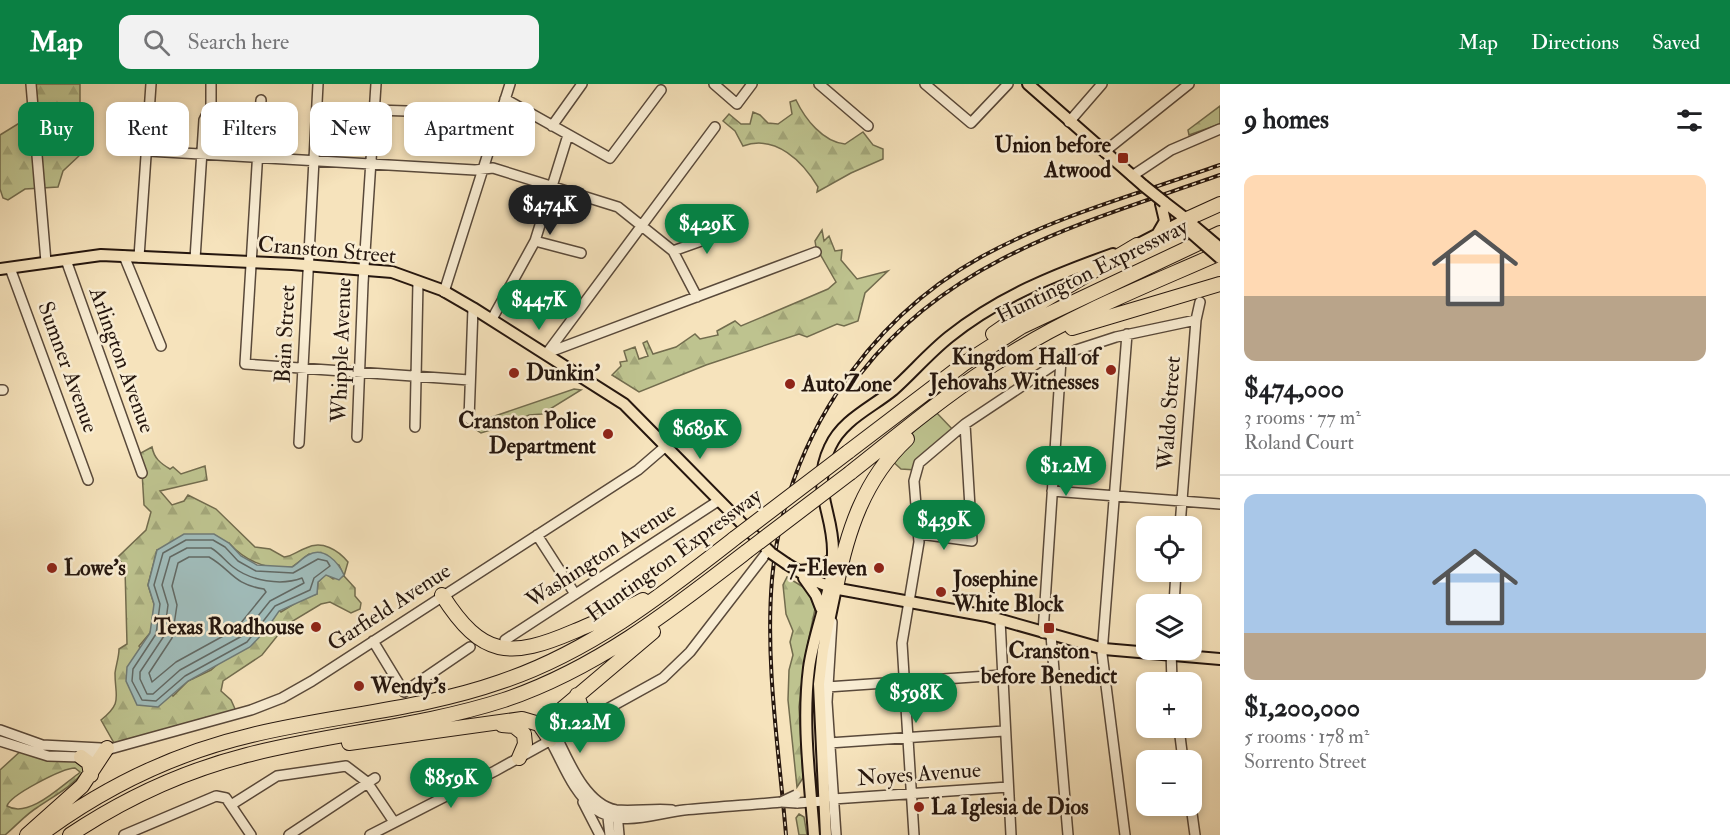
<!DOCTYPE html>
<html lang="en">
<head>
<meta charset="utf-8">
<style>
	:root { --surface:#fff; --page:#f2f2f2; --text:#202124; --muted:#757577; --line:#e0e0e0; --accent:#0b8043 }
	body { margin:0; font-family:"IM FELL Double Pica",serif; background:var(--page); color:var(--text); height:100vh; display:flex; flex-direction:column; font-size:22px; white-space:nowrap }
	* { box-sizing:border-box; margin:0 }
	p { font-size:20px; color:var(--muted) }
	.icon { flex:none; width:33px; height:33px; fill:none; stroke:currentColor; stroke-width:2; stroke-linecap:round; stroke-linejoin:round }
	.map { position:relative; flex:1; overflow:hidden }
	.drawer { display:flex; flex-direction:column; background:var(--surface); width:510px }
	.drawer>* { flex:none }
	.hud { position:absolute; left:18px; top:18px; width:570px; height:54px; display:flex; gap:12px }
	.tools { position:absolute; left:1136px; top:432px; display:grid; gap:12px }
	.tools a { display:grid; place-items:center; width:66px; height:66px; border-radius:12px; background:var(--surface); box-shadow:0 3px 9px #0003; font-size:30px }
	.price { position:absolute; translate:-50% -51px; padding:0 14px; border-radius:21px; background:var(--accent); color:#fff; font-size:20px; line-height:39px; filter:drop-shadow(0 2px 3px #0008) }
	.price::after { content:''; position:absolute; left:50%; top:36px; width:18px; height:14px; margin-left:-9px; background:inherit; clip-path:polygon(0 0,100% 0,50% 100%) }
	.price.selected { background:#222; color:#fff }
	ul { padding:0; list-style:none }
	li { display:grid; align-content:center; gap:12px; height:318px; padding:0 24px }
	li+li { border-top:2px solid var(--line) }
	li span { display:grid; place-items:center; height:186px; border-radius:12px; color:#555 }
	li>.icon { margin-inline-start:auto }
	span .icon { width:108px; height:108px; fill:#fffc; stroke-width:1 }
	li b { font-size:26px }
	h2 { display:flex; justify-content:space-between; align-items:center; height:72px; padding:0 24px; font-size:26px }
	.pill { padding:0 21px; border-radius:12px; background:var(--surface); box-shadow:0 3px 9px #0003; font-size:21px; line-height:54px }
	.pill.selected { background:var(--accent); color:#fff }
	header { display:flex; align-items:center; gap:36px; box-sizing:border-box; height:84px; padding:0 30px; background:var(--accent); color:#fff }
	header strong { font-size:28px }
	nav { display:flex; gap:33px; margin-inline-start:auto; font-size:21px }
	.search { width:420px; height:54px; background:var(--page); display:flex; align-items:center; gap:15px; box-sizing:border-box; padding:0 21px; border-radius:12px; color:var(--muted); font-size:22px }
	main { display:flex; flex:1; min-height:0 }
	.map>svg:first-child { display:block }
	.grass { fill:#bec38f; stroke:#726c4e; stroke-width:1.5 }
	.forest { fill:url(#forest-firs); stroke:#726c4e; stroke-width:1.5; fill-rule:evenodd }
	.water { fill:#a0bcba; stroke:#6f7a75; stroke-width:1.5 }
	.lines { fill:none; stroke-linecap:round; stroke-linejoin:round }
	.shore { stroke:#626964; stroke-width:1.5 }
	.minor-casing { stroke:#59493a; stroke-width:12 }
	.major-casing { stroke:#25160e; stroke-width:14 }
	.highway-casing { stroke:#25160e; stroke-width:16 }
	.minor { stroke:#f9edd3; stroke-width:9 }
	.major { stroke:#f6e3bc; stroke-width:10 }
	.highway { stroke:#f6e3bc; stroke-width:14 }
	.rail-casing { stroke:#25160e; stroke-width:4 }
	.rail { stroke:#f9edd3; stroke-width:1.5; stroke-dasharray:4.5; stroke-linecap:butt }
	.minor-bridge-casing { stroke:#59493a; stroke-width:12; stroke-linecap:butt }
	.major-bridge-casing { stroke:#25160e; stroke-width:14; stroke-linecap:butt }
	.highway-bridge-casing { stroke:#25160e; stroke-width:16; stroke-linecap:butt }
	.minor-bridge { stroke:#f9edd3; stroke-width:9 }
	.major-bridge { stroke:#f6e3bc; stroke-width:10 }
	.highway-bridge { stroke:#f6e3bc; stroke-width:14 }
	.poi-dot { fill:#8f2418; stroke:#f9edd3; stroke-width:2 }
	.labels { text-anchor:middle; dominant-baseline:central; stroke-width:5; stroke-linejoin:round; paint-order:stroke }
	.poi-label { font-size:22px; font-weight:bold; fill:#25160e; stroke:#f9edd3; text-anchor:start }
	.street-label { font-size:22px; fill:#25160e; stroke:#f9edd3 }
</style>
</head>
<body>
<header>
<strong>Map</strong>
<div class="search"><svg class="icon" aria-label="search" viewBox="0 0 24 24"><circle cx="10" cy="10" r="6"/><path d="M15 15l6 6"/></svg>Search here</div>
<nav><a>Map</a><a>Directions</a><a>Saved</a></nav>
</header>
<main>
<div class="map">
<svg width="1220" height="751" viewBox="0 0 1220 751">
	<defs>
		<pattern id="forest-firs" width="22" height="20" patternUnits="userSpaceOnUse" patternTransform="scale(1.5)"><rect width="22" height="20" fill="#bec38f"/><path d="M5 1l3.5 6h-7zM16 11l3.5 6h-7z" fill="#a3a77a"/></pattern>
	</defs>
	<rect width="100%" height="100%" fill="#f6e3bc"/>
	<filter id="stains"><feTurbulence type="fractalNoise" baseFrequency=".00333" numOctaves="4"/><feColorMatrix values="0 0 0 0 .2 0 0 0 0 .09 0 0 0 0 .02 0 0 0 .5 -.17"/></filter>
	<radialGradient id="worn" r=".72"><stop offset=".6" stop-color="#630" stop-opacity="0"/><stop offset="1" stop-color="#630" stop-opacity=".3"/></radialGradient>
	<path class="grass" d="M574,305L581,306L542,330L529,331L516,338L481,349L475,345L479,338L489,334Z
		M934,326L955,348L916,386L901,385L889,374Z"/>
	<path class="forest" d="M32,0H80V71L63,87L58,103L25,105L8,116L3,114L0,105V51L21,38L34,37Z
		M796,16C805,35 823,58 845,60L863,48L873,61L883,65V75L851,89L817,108L818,103C803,78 776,50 743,62L735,47L723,37L729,30L741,40H750L753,28L760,31L768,39L778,40L792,30L790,18Z
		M1220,22V40L1189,51L1188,46Z
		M822,146L824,157L829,152L835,167L842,166L841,176L857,195L888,187L865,209L858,237L844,242L837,240L807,253L799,250L706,281L639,308L612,291L621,282L620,278L627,277L624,267L635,263L639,275L648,272L643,259L647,257L653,270L676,263L695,250L700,255L718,251L717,247L735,237L741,242L828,205L836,198L816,163L815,157Z
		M152,363C154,374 160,379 170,385L173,383L181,390L205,382L207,396L160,407L172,421L184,417L188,411L216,425L255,463L270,465L284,473C293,472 297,467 306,464C322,456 338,466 348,478L344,492L355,504V512L361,519L360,525L351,529L330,518L321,520L286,541L262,571L223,597L221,607L231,616L236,627L118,666L101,636C123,618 115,614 115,589C116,581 119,573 119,565L127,560L125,485L118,473L146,446L151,428L144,421L142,388L137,371ZM229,459C246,478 266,486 292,483L309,470L339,481L344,492L333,495L326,490L318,498L317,510L302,515L281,528L279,526L211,586L188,597L173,612L139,562L150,549L153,540L154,520L148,501L157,466Z
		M787,493L808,506L815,525L804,578L799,623L803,694L797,703L788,616L789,586L793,571L790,558L793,547L786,530L783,501Z
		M24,664L91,676C78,700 60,708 38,723C26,730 16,742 5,751H0V686ZM75,684L80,688L78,690C62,701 29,735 7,722C10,711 63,684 75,684Z
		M799,730L804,733L807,751H799L796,734Z"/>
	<path class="water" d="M184,450H214L229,459L241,472L257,481L292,483C298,480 302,474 308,471C324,462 338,478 344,491L339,496L326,491L318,498L317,510L279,527L266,546L250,563L188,597L158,623L137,621L126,597L127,583L150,549L154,520L148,501L157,466Z"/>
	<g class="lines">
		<path class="shore" d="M186,456H213L225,463L238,477L256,487L293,489L318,475L327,477L330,482L314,494L310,506L275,522L247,558L185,592L156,617L142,616L132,597L133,585L156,550L160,520L154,501L163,469Z
			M187,464H211C220,469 225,477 233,483C251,497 281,502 302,494L304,499L270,517L242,552L180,586L153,610H147L140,595V588L164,552L168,521L162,501L170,473Z
			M189,473H209C232,486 232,500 264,505L266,508L236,545L176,578L152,598L149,589L172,554L177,521L172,502L178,479Z"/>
		<g class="minor-casing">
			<path id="minor" d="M31,0L46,178
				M714,0L737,20L752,0
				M819,0L868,42
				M925,0L971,39L1008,0
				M505,15L610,74L661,6
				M261,16L245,280L469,296
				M375,26L501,30
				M1069,38L1102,0
				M552,42L582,0
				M148,67L475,86L493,84L618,123L673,167L697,213
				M1104,68L1189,0
				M1132,92L1171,66L1220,45
				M535,157L581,169
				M673,167L732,146
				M124,172L161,262
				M139,173L151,0
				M195,175L204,36L211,22V0
				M66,176L142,389
				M10,184L88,396
				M444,208L510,0
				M492,235L535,157L568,51
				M547,269L816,168
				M547,269L715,43
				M0,306H3
				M469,335L473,224
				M415,343L418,198
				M357,353L363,199L376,0
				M299,359L318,0
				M1052,407L1220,420
				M1180,442L1196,236L1200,218
				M920,450L972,457L965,340
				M537,451L575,510
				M1174,520L1176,488
				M1000,536L1011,751
				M832,538L827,618L836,751
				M1043,549L1061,276
				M1051,551L1068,751
				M505,556L718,417
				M373,557L404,608L470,563
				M1171,566L1172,598
				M827,603L1002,591
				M1179,644L1183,676
				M0,646L42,661L101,664
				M550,656C563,679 573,709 595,725C620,744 657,729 684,726C716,723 749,721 781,718
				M0,657L48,672L81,673L251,626L282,614L312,597L638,386L667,361
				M829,659L1004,647
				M560,660C571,683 588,721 616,726C634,728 653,724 672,726
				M833,715L1008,703
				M583,718L600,751
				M797,719L824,717
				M231,721L277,692L346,682L367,698L394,738
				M1191,722L1195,751
				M607,725L610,751
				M617,729L619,751
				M124,751L216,712L226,714L251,751
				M289,751L375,694
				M370,751L495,687L663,594L690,568L768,467
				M914,751L902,559L919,458L914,397L919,379L965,340L1076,266L1116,253L1196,236
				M1125,751L1102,570L1127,250"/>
		</g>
		<g class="major-casing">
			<path id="major" d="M1028,0L1144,102
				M1164,118L1190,138
				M1158,149L1165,137L1161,120
				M1131,164L1187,135
				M0,185L101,171L292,180L392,188L442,206L473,224L624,320L771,469
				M787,480L813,496L833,504L987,532L1104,565L1220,575
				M799,487L820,485L833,474
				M804,494L816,511L821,524
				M814,751C810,696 802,639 809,584C814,546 833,507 833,469C834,428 810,405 830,363C842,336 871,324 893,306C912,289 929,269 949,253C999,213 1054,191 1113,170
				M826,751L819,600L823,566L836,504"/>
		</g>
		<g class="highway-casing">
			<path id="highway" d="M1187,135L1220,120
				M1072,244L1220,200
				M993,250L1023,229L1137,161
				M848,368L965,279L1021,243L1220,149
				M850,389C901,349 951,306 1007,272C1073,230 1148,201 1220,169
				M836,504C847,448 864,395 907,355
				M442,511C482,574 510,575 575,547C598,537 621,528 643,516
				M577,611L581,623L592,632
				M502,641L514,642L524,650L525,660L519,674
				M557,652L553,636L556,630L653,548
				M349,659L522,635L539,640L550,656
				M81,673L89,679L91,691
				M27,751L82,702L107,664
				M40,751C103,704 175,669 252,651C334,631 420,626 500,598C590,568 662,511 735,454
				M70,751C124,715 184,687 247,671C332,649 420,643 504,616C596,585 670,527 746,468"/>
		</g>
		<use href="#minor" class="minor"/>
		<use href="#major" class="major"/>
		<use href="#highway" class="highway"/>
		<g class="rail-casing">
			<path id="rail" d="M861,289C952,172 1087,138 1220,91
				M786,751C779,667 765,579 772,495C784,362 864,238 981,173C1055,132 1141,109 1220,81"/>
		</g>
		<use href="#rail" class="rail"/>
		<g class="minor-bridge-casing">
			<path id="minor-bridge" d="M781,718L796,711
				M781,718L797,719"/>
		</g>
		<g class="major-bridge-casing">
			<path id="major-bridge" d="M1144,102L1164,118
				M1194,142L1220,164
				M1187,145L1220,174
				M771,469L787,480"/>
		</g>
		<g class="highway-bridge-casing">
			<path id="highway-bridge" d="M735,454L848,368
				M746,468L850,389"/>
		</g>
		<use href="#minor-bridge" class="minor-bridge"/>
		<use href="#major-bridge" class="major-bridge"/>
		<use href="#highway-bridge" class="highway-bridge"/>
	</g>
	<g class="poi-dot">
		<rect x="1117" y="68" width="12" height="12" rx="3"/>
		<circle cx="1111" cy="286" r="6"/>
		<circle cx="514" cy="289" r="6"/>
		<circle cx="790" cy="300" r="6"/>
		<circle cx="608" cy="350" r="6"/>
		<circle cx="52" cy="484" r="6"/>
		<circle cx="879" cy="484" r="6"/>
		<circle cx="941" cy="508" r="6"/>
		<circle cx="316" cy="543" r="6"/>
		<rect x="1043" y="538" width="12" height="12" rx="3"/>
		<circle cx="359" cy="602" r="6"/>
		<circle cx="919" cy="723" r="6"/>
	</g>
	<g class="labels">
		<g class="poi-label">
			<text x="1111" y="61" text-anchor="end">Union before<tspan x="1111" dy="25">Atwood</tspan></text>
			<text x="1099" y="273" text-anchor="end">Kingdom Hall of<tspan x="1099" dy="25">Jehovahs Witnesses</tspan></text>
			<text x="526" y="289">Dunkin'</text>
			<text x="802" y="300">AutoZone</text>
			<text x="596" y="337" text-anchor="end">Cranston Police<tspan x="596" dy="25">Department</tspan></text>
			<text x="64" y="484">Lowe's</text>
			<text x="867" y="484" text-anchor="end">7-Eleven</text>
			<text x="953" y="495">Josephine<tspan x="953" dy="25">White Block</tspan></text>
			<text x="304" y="543" text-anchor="end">Texas Roadhouse</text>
			<text x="1049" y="567" text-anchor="middle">Cranston<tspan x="1049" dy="25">before Benedict</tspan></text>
			<text x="371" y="602">Wendy's</text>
			<text x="931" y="723">La Iglesia de Dios</text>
		</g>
		<g class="street-label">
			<text transform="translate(327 166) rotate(5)">Cranston Street</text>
			<text transform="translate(1092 187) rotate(-26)">Huntington Expressway</text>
			<text transform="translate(285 250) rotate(-87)">Bain Street</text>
			<text transform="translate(341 266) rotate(-88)">Whipple Avenue</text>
			<text transform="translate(122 276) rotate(70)">Arlington Avenue</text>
			<text transform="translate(68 283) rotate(70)">Sumner Avenue</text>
			<text transform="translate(1169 329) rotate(-86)">Waldo Street</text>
			<text transform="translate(601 471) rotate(-33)">Washington Avenue</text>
			<text transform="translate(674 471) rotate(-36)">Huntington Expressway</text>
			<text transform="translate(389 523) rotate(-33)">Garfield Avenue</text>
			<text transform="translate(919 690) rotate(-4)">Noyes Avenue</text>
		</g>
	</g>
	<rect width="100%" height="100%" filter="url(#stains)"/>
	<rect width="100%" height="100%" fill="url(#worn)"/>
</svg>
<div class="tools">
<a><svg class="icon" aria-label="locate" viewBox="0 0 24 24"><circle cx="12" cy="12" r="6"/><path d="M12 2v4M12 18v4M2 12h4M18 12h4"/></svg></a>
<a><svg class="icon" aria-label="layers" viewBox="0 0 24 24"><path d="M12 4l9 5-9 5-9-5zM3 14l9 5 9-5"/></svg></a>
<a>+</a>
<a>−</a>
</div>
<b class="price selected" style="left:550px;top:152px">$474K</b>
<b class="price" style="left:707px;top:171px">$429K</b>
<b class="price" style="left:539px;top:247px">$447K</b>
<b class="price" style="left:700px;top:376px">$689K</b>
<b class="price" style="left:1066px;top:413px">$1.2M</b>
<b class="price" style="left:944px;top:467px">$439K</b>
<b class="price" style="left:916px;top:640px">$598K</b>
<b class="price" style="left:580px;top:670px">$1.22M</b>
<b class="price" style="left:451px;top:725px">$859K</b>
<div class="hud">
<a class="pill selected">Buy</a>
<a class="pill">Rent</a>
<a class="pill">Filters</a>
<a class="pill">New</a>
<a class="pill">Apartment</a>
</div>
</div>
<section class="drawer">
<h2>9 homes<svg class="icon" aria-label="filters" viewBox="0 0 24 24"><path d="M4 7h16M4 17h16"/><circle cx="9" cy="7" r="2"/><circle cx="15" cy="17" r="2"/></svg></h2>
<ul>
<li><span style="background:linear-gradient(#ffd9b3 65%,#b9a48a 0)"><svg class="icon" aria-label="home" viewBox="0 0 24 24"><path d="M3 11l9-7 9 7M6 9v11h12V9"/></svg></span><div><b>$474,000</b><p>3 rooms · 77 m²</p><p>Roland Court</p></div></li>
<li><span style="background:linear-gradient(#a9c7e8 75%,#b9a48a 0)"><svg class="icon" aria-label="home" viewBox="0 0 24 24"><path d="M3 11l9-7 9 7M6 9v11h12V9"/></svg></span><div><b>$1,200,000</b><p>5 rooms · 178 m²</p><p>Sorrento Street</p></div></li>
</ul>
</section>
</main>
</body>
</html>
